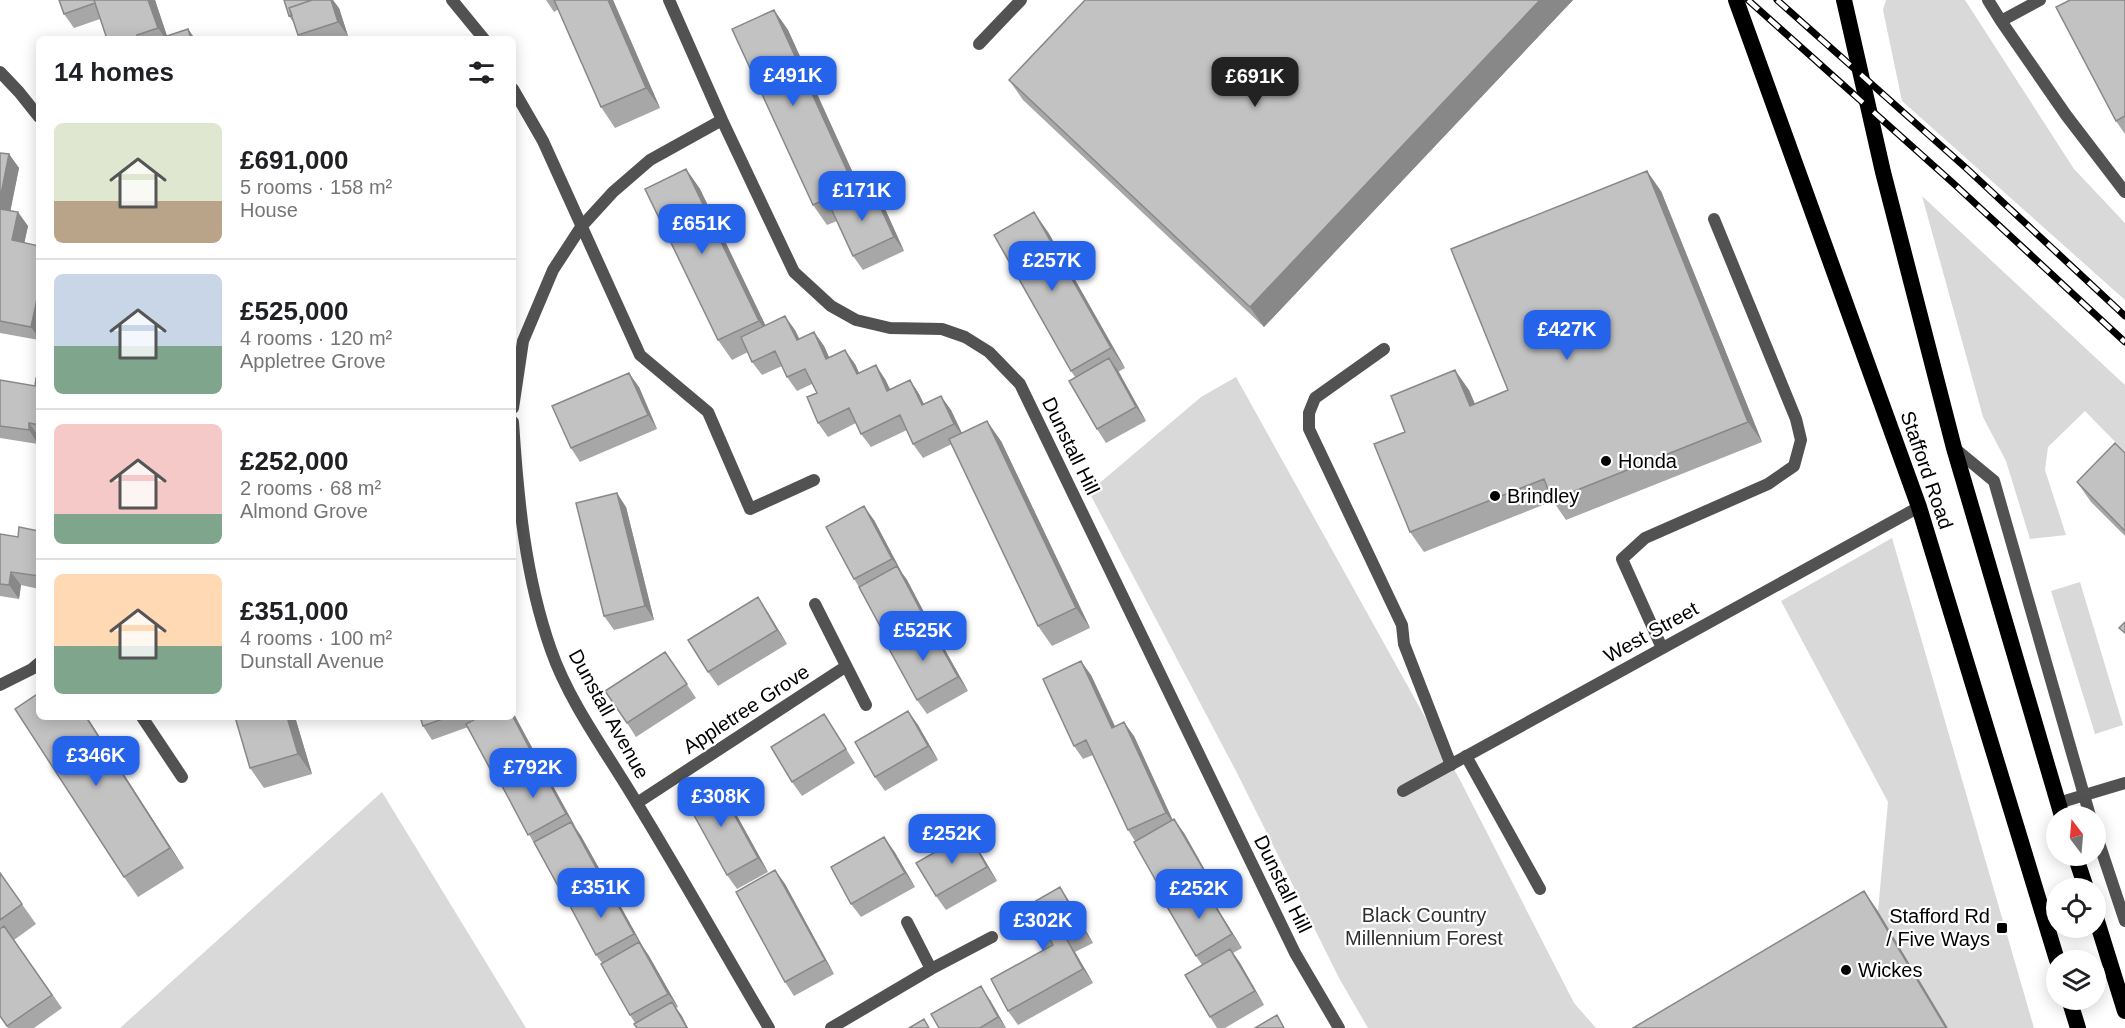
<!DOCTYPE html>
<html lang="en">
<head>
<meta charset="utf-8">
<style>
	:root { --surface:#fff; --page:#f6f6f6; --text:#202124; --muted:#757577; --line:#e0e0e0; --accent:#2563eb }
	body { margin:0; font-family:Helvetica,sans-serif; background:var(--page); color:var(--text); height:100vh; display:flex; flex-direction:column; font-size:22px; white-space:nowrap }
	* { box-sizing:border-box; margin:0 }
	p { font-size:20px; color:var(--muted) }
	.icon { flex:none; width:33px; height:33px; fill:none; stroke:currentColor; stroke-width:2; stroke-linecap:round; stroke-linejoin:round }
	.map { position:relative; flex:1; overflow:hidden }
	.sheet { position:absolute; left:36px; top:36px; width:480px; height:684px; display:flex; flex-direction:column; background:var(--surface); border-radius:9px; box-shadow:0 3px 15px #0003 }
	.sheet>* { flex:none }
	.needle { width:39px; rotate:344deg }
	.tools { position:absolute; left:2046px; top:806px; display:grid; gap:12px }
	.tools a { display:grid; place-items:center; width:60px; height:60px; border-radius:50%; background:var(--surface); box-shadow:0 3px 15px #0003; font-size:30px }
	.price { position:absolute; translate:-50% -51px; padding:0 14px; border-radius:12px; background:var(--accent); color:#fff; font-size:20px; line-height:39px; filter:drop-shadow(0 2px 3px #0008) }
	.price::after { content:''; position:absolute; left:50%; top:36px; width:18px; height:14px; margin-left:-9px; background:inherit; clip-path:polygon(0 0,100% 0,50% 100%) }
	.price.current { background:#222; color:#fff }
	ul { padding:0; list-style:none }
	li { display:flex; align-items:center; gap:18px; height:150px; padding:0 18px }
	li+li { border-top:2px solid var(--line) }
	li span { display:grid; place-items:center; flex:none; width:168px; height:120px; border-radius:9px; color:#555 }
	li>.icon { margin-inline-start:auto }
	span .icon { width:72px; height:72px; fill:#fffc; stroke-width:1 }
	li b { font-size:26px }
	h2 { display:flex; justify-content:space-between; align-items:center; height:72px; padding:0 18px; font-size:26px }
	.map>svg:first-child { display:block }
	.green { fill:#d9d9d9 }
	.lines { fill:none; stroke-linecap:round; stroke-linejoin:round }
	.service { stroke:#525252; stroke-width:12 }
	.minor { stroke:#525252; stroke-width:12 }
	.trunk { stroke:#000; stroke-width:16 }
	.rail-casing { stroke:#000; stroke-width:7 }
	.rail { stroke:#fff; stroke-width:4.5; stroke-dasharray:14; stroke-linecap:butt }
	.wall { fill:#a7a7a7 }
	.shaded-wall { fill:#888 }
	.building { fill:#c2c2c2; stroke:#888; stroke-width:1.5 }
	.poi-dot { fill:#000; stroke:#fff; stroke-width:2 }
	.labels { text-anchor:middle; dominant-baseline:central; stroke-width:4.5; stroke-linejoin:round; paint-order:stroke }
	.street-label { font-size:20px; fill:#000; stroke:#fff }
	.poi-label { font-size:20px; fill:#000; stroke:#fff; text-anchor:start }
	.park-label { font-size:20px; fill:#303030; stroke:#fff }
</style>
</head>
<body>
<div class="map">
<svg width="2125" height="1028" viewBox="0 0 2125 1028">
	<rect width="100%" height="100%" fill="#fff"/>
	<path class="green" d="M1886,0H1965L2074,169L2125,223V300L1902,101L1883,10Z
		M1922,196L2125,385V452L2085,411L2048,447L2045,470L2066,535L2030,539L2006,461L1983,417Z
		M1236,377L1460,780L1574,1003L1596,1028H1368L1339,978L1237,773L1089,492L1201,397Z
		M1892,538L2034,1028H1948L1878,911L1888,802L1781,601Z
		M2080,582L2123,725L2095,734L2051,591Z
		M382,792L526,1028H120Z"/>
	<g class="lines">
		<path class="service" d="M452,0L484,39
			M1988,0L2001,21L2040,0
			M2001,21L2066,115L2125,192
			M979,44L1021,0
			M513,89L543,141L640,355L708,412L750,509L814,480
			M1384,349L1315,398L1309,413V429L1402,625L1404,644L1451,765
			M1954,448L1994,481L2090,816
			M1662,648L1622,559L1645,538L1768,484L1794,466L1801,440L1796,419L1714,219
			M1466,756L1540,889
			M2096,834L2125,921"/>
		<path class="minor" d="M669,0L722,120L794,272L831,306L856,320L890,328L942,329L965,337L989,352L1020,384L1295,953L1339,1028
			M0,72L19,92L39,117
			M513,408L523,341L553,270L581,227L613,192L650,160L722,120
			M513,422C518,499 525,576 551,650C569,702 607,753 635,800C681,875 724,952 769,1028
			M815,604L866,705
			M0,685L32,669L39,663
			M142,717L182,777
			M1403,791L1919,507
			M637,803L845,667
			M2058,803L2125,783
			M907,922L931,969
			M831,1028L931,969L992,937"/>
		<path class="trunk" d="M1736,0L1919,507L2057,960
			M1844,0L1883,172L1954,448L2062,816
			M2075,855L2086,888
			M2096,918L2125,1011
			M2069,999L2078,1028"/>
		<g class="rail-casing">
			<path id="rail" d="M1748,0L1953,183L2125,342
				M1777,0L1966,168L2125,316"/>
		</g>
		<use href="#rail" class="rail"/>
	</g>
	<path class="wall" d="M59,0H155L167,36L188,29L195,39H107L100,19L74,28L64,14Z
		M546,0H613L660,108L615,128L601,107L559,9L554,12Z
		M1085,0H1573L1264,327L1023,100L1009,80Z
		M2125,0V134L2116,121Z
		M339,8L348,36L338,39H301L298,35L294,23L289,16Z
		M774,10L788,30L861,191L881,200L904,251L863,270L853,256L837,221L827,225L813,205Z
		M0,153L9,154L19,168L10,211L28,226L24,243L39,246V340L0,333Z
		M686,169L700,189L765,326L795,330L799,339L814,332L824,346L829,357L855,364L859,373L885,379L890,389L910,380L919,394L924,404L951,410L962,433L1001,441L1090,628L1052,646L1038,626L952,444L923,458L913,444L907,430L871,447L861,434L856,423L828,437L818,423L817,393L812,384L797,391L787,377L782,366L762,375L752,362L748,352L732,360L718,340Z
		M1661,191L1762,442L1566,520L1553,501L1424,552L1410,532L1405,432L1469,390L1475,404L1508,390Z
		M1048,232L1125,368L1118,372L1146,421L1106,443L1097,429L1075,377L1071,371Z
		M39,378L38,444L0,438V380L35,386Z
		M639,387L657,429L580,462L571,448Z
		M2125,453V536L2091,502L2077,482Z
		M626,507L654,620L614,630L604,616Z
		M874,520L902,573L907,580L935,633L968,691L927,714L917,700L891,646L887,639L859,587L854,579Z
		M39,531V589L21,585L19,599L0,596V534L18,537Z
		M767,611L787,644L718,686L708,672Z
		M665,652L696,698L636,737L627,723Z
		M1091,675L1115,726L1134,736L1172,820L1184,833L1214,886L1206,891L1242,948L1233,953L1240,963L1264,1005L1225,1028H1217L1210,1017L1202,965L1196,956L1170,903L1164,895L1135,841L1128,830L1093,755L1083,759L1074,746Z
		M908,711L918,725L938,760L885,791L875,777Z
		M515,716L544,770L543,771L548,777L576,828L581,836L610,888L616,898L643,947L649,956L678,1007L676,1008L688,1028H637L635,1023L630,1015L602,963L596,955L569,904L563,895L504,790L495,778L468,727L432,740L423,726L420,717H470L471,721Z
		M39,717H87L184,868L138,897L124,877Z
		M235,717H295L312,774L264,788L250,768Z
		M833,728L855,763L802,796L792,782Z
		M725,794L768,872L737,889L727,875Z
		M977,847L997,881L946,910L936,896Z
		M894,851L915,887L861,917L851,904Z
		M775,870L785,884L834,974L794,996L785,982Z
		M0,873L36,924L14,940L62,1008L34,1028H8L0,1017Z
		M1060,887L1069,901L1093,943L1075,952L1093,983L1018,1025L1008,1011L1044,951L1036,940Z
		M990,1000L1006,1028H939Z"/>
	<path class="shaded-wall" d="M148,0H155L168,39H166L158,28Z
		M331,0H333L339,8L348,36L338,22Z
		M608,0H613L660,108L646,88Z
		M1540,0H1573L1264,327L1250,307Z
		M774,10L788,30L868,206L854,186Z
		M188,29L195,39H191Z
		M9,154L19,168L8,223L0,212V199Z
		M686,169L700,189L773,341L759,321Z
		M1647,171L1661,191L1762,442L1748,422Z
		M871,187L881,200L904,251L894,237Z
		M18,212L28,226L22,254L12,240Z
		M1034,212L1048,232L1125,368L1111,348Z
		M39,290V338L31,327Z
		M785,316L795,330L807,354L797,340Z
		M814,332L824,346L836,373L826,359Z
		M845,350L855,364L866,388L857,374Z
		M1109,358L1119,372L1146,421L1136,407Z
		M876,365L885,379L897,404L887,391Z
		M1455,370L1469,390L1484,426L1470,406Z
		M629,373L639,387L657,429L648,415Z
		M910,380L919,394L931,419L922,405Z
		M941,396L951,410L964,438L954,424Z
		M987,421L1001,441L1090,628L1076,608Z
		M29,423L39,437L38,444L29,430Z
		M617,493L626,507L654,620L645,606Z
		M864,506L874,520L902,573L892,559Z
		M897,566L907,580L935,633L925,619Z
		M11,572L21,585L19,599L9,585Z
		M758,597L767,611L787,644L777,630Z
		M929,625L939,639L968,691L958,677Z
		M1081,661L1091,675L1122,742L1112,728Z
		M908,711L918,725L938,760L928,746Z
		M513,714L515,716L544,770L534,757L513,717Z
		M86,717H87L184,868L170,848Z
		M287,717H295L312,774L298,754Z
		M1124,722L1134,736L1176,827L1166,813Z
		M538,763L548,777L576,828L566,814Z
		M715,780L725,794L768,872L758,858Z
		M1174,819L1184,833L1214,886L1205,872Z
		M571,822L581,836L610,888L616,898L643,947L649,956L678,1007L668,994L640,943L634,934L607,884L600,875Z
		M968,833L977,847L997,881L987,867Z
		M884,837L894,851L915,887L905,873Z
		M775,870L785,884L834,974L825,960Z
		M1202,884L1211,898L1242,948L1232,934Z
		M1060,887L1069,901L1093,943L1083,929Z
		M1864,891L1878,911L1948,1028H1946Z
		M1066,938L1075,952L1093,983L1083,969Z
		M1230,949L1240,963L1264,1005L1255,991Z
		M981,986L990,1000L1006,1028L998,1017Z
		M672,1002L682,1016L688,1028H687Z"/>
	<path class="building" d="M59,0H94L95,3L64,14Z
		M94,0H148L158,28L137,35L139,39H107Z
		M284,0H312L289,8L292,15L289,16Z
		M312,0H331L338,22L298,35L289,8Z
		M554,0H608L646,88L601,107Z
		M1085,0H1540L1250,307L1009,80Z
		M2070,0H2125V116L2116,121L2056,7Z
		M774,10L854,186L813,205L732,29Z
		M188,29L191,39H158Z
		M0,153L9,154L0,199Z
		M686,169L759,321L718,340L645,189Z
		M1647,171L1748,422L1552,500L1544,479L1410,532L1374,444L1405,432L1391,396L1455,370L1470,406L1508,390L1451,249Z
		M871,187L894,237L853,256L830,206Z
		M0,209L18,212L12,240L39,246V290L31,327L0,321Z
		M1034,212L1111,348L1071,371L994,235Z
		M785,316L797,340L814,332L826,359L845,350L857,374L876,365L887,391L910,380L922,405L941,396L954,424L913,444L900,415L861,434L849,408L818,423L807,397L817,393L805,369L787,377L775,351L752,362L741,337Z
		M1109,358L1136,407L1097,429L1069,381Z
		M629,373L648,415L571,448L552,406Z
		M36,378H39V425L29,423V430L0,426V380L35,386Z
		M987,421L1076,608L1038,626L949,439Z
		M2115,443L2125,453V531L2077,482Z
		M617,493L645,606L604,616L576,503Z
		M864,506L892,559L854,579L826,527Z
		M19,527L39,531V576L11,572L9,585L0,584V534L18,537Z
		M897,566L925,619L887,639L859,587Z
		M758,597L777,630L708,672L688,640Z
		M2125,622V633L2119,628Z
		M929,625L958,677L917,700L888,647Z
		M665,652L687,684L627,723L605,691Z
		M1081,661L1112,728L1124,722L1166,813L1128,830L1086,740L1074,746L1043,679Z
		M39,693V717H86L170,848L124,877L15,709Z
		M908,711L928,746L875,777L855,742Z
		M824,714L846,749L792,782L771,747Z
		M235,717H287L298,754L250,768Z
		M420,717H448L423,726Z
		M479,717H513L534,757L495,778L466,724Z
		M538,763L566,814L528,835L501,784Z
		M715,780L758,858L727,875L684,797Z
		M1174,819L1205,872L1164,895L1134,842Z
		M571,822L600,875L563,895L534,842Z
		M968,833L987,867L936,896L916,863Z
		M884,837L905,873L851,904L831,867Z
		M775,870L825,960L785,982L736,892Z
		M0,873L22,904L0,920Z
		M606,884L634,934L596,955L569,904Z
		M1202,884L1232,934L1196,956L1166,905Z
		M1060,887L1083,929L1066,938L1083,969L1008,1011L991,979L1053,945L1047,934L1036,940L1020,910Z
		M1864,891L1946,1028H1633Z
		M4,926L52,995L7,1026L0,1016V929Z
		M639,942L668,994L630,1015L601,964Z
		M1230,949L1255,991L1210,1017L1185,975Z
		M981,986L998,1017L980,1028H939L931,1014Z
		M672,1002L687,1028H637L634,1024Z
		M1277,1015L1284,1028H1255Z
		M924,1019L929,1028H909Z"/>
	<g class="poi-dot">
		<circle cx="1606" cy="461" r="6"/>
		<circle cx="1495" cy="496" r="6"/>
		<rect x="1996" y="922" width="12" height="12" rx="3"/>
		<circle cx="1846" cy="970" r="6"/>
	</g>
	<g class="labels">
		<g class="street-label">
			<text transform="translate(1071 446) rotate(64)">Dunstall Hill</text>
			<text transform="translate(1927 470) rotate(71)">Stafford Road</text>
			<text transform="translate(1651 632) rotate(-29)">West Street</text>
			<text transform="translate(746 709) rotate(-33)">Appletree Grove</text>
			<text transform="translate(609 714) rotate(61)">Dunstall Avenue</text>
			<text transform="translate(1283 884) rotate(64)">Dunstall Hill</text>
		</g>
		<g class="poi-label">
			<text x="1618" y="461">Honda</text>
			<text x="1507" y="496">Brindley</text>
			<text x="1990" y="916" text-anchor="end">Stafford Rd<tspan x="1990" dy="23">/ Five Ways</tspan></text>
			<text x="1858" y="970">Wickes</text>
		</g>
		<g class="park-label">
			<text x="1424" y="915">Black Country<tspan x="1424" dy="23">Millennium Forest</tspan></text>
		</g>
	</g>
</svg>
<div class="tools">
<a><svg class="needle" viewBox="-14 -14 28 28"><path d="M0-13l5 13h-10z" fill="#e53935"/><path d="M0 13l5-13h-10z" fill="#757577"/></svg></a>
<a><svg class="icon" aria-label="locate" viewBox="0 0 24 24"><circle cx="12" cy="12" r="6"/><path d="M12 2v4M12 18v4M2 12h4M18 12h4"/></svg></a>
<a><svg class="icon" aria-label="layers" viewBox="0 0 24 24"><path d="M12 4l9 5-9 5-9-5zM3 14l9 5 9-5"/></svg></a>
</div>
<b class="price" style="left:793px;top:107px">£491K</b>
<b class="price current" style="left:1255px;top:108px">£691K</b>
<b class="price" style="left:862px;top:222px">£171K</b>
<b class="price" style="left:702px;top:255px">£651K</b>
<b class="price" style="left:1052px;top:292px">£257K</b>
<b class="price" style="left:1567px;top:361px">£427K</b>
<b class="price" style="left:923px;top:662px">£525K</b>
<b class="price" style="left:96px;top:787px">£346K</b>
<b class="price" style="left:533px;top:799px">£792K</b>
<b class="price" style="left:721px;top:828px">£308K</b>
<b class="price" style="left:952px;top:865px">£252K</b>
<b class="price" style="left:601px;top:919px">£351K</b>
<b class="price" style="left:1199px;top:920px">£252K</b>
<b class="price" style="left:1043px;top:952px">£302K</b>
<section class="sheet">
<h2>14 homes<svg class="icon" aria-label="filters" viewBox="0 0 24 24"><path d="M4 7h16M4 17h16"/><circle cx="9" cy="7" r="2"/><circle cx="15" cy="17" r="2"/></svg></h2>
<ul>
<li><span style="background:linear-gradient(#dfe7d0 65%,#b9a48a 0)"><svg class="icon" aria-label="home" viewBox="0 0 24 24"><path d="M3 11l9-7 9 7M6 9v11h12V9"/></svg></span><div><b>£691,000</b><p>5 rooms · 158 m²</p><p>House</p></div></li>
<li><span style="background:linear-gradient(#c9d6e8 60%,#7fa58c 0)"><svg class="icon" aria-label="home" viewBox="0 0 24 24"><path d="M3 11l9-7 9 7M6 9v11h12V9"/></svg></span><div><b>£525,000</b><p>4 rooms · 120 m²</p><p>Appletree Grove</p></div></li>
<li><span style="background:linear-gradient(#f6c9c9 75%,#7fa58c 0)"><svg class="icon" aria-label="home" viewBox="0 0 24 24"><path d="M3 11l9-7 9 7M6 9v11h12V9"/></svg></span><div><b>£252,000</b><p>2 rooms · 68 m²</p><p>Almond Grove</p></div></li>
<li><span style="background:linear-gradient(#ffd9b3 60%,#7fa58c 0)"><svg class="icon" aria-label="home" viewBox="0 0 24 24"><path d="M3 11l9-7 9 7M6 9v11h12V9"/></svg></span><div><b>£351,000</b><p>4 rooms · 100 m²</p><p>Dunstall Avenue</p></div></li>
</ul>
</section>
</div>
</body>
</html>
